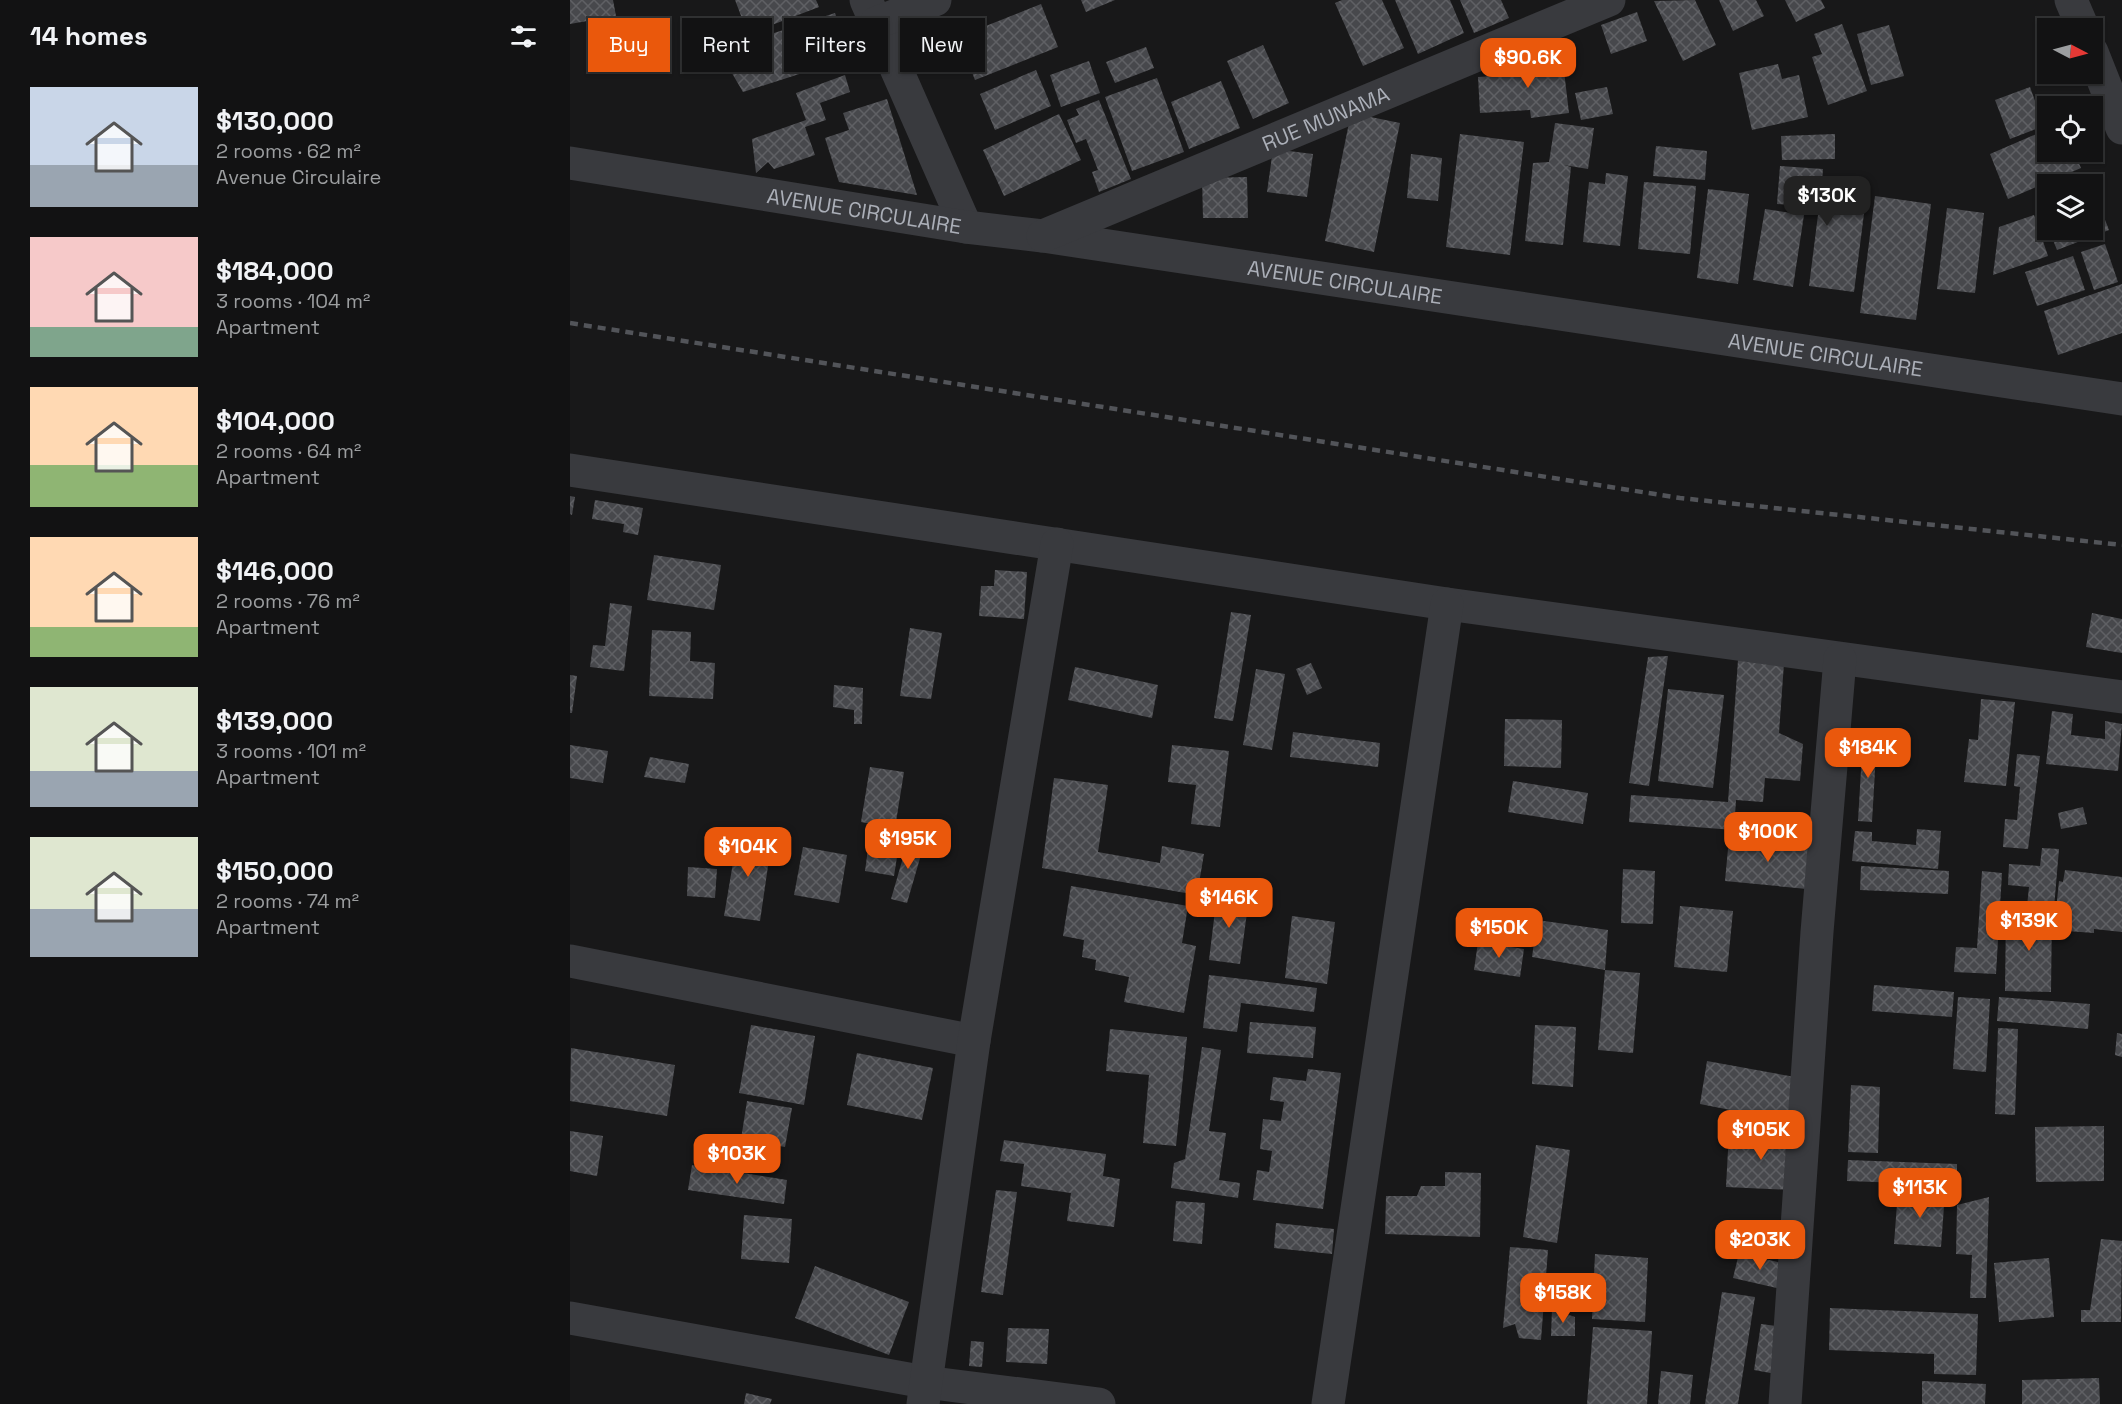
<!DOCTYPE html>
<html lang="en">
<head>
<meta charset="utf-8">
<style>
	:root { --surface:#121213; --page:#1b1b1c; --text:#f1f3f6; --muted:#9c9ea0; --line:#313233; --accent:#ea580c }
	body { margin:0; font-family:"Space Grotesk",sans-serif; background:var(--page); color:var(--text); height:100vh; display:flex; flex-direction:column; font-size:22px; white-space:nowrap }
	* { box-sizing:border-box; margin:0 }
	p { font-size:20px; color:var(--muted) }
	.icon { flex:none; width:33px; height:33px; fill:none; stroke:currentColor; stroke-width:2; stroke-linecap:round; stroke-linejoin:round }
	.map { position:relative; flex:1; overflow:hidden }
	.drawer { display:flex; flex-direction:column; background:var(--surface); width:570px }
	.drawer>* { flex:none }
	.guide { position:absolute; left:18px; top:18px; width:570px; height:54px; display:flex; gap:12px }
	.needle { width:39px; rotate:96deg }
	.controls { position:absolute; left:1467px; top:18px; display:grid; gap:12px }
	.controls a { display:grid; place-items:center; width:66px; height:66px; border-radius:0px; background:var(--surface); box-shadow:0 2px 4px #0004,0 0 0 2px var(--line); font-size:30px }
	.price { position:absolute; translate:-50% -51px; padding:0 14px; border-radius:12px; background:var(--accent); color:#fff; font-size:20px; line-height:39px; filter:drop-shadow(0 2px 3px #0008) }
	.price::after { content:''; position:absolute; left:50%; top:36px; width:18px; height:14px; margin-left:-9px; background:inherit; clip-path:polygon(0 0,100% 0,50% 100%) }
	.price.on { background:#222; color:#fff }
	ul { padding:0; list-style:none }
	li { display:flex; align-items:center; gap:18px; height:150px; padding:0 30px }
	li span { display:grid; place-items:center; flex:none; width:168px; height:120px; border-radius:0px; color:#555 }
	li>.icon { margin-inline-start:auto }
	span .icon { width:72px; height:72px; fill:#fffc; stroke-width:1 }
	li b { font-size:26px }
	h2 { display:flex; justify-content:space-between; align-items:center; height:72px; padding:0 30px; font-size:26px }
	.tag { padding:0 21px; border-radius:0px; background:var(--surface); box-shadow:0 2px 4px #0004,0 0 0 2px var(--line); font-size:21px; line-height:54px }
	.tag.on { background:var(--accent); color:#fff }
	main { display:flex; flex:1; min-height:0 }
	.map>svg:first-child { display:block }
	.building { fill:url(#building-cross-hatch) }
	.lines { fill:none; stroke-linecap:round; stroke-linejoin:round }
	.street { stroke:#393a3e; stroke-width:33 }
	.rail { stroke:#525459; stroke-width:4.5; stroke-dasharray:8 6; stroke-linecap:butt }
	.labels { text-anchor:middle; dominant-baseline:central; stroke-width:6; stroke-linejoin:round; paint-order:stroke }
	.street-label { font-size:21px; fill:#abafb8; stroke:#131314 }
</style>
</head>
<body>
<main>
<section class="drawer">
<h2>14 homes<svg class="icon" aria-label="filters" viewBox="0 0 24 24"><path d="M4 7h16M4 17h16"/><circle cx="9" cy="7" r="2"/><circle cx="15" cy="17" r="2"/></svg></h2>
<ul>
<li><span style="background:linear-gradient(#c9d6e8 65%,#9aa5b1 0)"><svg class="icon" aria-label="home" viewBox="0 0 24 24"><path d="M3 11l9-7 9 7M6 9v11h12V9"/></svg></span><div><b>$130,000</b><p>2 rooms · 62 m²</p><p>Avenue Circulaire</p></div></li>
<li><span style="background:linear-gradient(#f6c9c9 75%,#7fa58c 0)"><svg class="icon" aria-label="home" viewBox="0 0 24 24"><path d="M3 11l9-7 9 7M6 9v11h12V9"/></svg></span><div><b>$184,000</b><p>3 rooms · 104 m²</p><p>Apartment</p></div></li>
<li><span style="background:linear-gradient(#ffd9b3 65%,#8fb573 0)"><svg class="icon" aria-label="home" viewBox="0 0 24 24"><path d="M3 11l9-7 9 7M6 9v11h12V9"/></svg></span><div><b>$104,000</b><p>2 rooms · 64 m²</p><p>Apartment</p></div></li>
<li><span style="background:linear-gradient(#ffd9b3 75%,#8fb573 0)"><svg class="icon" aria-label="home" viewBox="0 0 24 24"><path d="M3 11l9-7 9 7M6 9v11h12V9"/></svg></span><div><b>$146,000</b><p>2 rooms · 76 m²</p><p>Apartment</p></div></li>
<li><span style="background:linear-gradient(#dfe7d0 70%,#9aa5b1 0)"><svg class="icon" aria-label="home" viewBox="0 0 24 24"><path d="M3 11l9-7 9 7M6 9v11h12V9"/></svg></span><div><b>$139,000</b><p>3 rooms · 101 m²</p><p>Apartment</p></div></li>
<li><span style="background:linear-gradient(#dfe7d0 60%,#9aa5b1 0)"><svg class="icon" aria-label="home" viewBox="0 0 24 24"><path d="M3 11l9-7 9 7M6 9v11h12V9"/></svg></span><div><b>$150,000</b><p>2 rooms · 74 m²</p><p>Apartment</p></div></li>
</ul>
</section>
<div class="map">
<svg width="1552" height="1404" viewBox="0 0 1552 1404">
	<defs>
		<pattern id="building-cross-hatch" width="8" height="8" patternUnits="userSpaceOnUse" patternTransform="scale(1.5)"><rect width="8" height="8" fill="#47484c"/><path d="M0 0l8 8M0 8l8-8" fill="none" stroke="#5f6064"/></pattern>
	</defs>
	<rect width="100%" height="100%" fill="#181819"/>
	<path class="building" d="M0,0H43L46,16L0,24Z
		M165,0H246L249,7L178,34Z
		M511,0H545L516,12Z
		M772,0H812L834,48L793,66L765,3Z
		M825,0H880L894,33L848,54Z
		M890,0H931L939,18L904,33Z
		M1125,0L1146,45L1113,61L1084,1Z
		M1149,0H1186L1194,16L1163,31Z
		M1215,0H1251L1255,8L1226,22Z
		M471,4L488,47L405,80L388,37Z
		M1067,12L1077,41L1041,54L1031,25Z
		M265,13L279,58L173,92L149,51Z
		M1272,24L1297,91L1258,105L1242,57L1252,54L1244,34Z
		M1319,25L1334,76L1301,85L1287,34Z
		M693,45L719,103L683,119L657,61Z
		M576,47L584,68L545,83L536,62Z
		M992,54L999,113L961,118L960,110L910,113L908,77L955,74L953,59Z
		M519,61L530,93L491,107L480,75Z
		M1208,64L1212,79L1229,75L1238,117L1182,130L1169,73Z
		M466,70L481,106L425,130L410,94Z
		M275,75L280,92L250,103L256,120L235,127L245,155L204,169L198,162L186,173L182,139L236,120L226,93Z
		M587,78L614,152L562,171L535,97Z
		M651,81L670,128L619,149L601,102Z
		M1037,87L1043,114L1011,120L1005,93Z
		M1460,87L1474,126L1440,139L1425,100Z
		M317,99L347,195L269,182L255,138L279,130L273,113Z
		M529,100L561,179L529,192L522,172L528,170L516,139L506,143L497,120L509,115L506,109Z
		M781,113L830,123L804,252L755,241Z
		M489,114L511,160L434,196L413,150Z
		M985,123L1024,128L1018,169L994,165L1001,167L993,245L955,241L963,163L979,162Z
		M1478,129V152H1504L1511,168L1438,199L1420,154Z
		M890,134L954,142L940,255L876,247Z
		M1265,134V159L1212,160L1211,136Z
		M1086,146L1137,151L1135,180L1083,176Z
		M703,149L743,154L737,197L697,192Z
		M841,154L872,158L868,201L837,198Z
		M1210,166L1253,169L1251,192L1296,198L1284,292L1239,286L1249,207L1207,204Z
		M1036,173L1058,176L1050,246L1013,242L1019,182L1035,184Z
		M677,177L678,218H633L632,178Z
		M1519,179L1521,184H1506Z
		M1074,182L1126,186L1120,254L1068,249Z
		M1138,189L1179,194L1168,284L1127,278Z
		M1523,189L1539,230L1487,250L1479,230H1522Z
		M1305,196L1361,204L1346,320L1290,313Z
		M1478,196V224L1477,225L1468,200Z
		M1377,208L1414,213L1405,293L1367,289Z
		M1195,209L1234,215L1223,287L1183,280Z
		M1464,215L1478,256L1423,275L1429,227Z
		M1535,244L1548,282L1524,290L1511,252Z
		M1503,256L1515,290L1467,306L1455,272Z
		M1552,284V333L1488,355L1474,311Z
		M0,496L5,497L2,515L0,514Z
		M25,500L73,508L68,535L53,532L54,524L22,519Z
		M84,555L151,565L144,610L77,600Z
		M425,570L457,572L454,619L409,616L411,586H424Z
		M40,603L62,606L54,671L20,667L23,645L35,646Z
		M661,612L681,615L663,721L644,718Z
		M1522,613L1552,619V653L1516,647Z
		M340,628L372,633L361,699L330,696Z
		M82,630L121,632L120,661L145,663L143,699L79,696Z
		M1098,656L1079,786L1059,783L1078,657Z
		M1168,660L1214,663L1209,733L1233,744L1230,781L1195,778L1193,802L1166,800L1164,830L1059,822L1061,795L1158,802Z
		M741,663L752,688L737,695L726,669Z
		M505,667L588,685L582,718L498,700Z
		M686,669L715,674L702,750L673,745Z
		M0,675L7,676L2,713H0Z
		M264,685L293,688L292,724H284V710L263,707Z
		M1098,689L1154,695L1143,788L1088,781Z
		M1411,699L1445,702L1436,786L1394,782L1399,739L1408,740Z
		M1482,711L1503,714L1501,735L1535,739V721L1552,724L1548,771L1476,764Z
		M935,719L992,720L991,768L934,766Z
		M723,732L810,743L808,767L720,757Z
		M1293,736L1307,737L1302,822L1288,821Z
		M0,745L38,751L33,783L0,778Z
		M602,745L659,751L650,827L621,824L626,785L598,782Z
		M1447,754L1470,756L1458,849L1433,847L1435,819L1447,820L1450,787L1444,786Z
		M80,757L119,764L115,783L74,777Z
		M300,767L334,772L325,828L291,822Z
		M484,778L538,785L528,852L590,863L592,846L634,854L627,895L472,868Z
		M943,781L1018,793L1013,824L938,812Z
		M1513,807L1517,824L1491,829L1488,813Z
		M1347,829L1371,831L1368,869L1282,861L1285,831L1302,832V841L1346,845Z
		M168,833L202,839L190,921L154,916Z
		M300,834L330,838L324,876L295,871Z
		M339,837L355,841L337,903L321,899Z
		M1159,838L1241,845L1237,889L1155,881Z
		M233,847L277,855L269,903L224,895Z
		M1472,848L1489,849L1484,908L1457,906L1459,887L1438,885L1439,864L1470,866Z
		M1291,866L1379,871L1378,894L1290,890Z
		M118,867L147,869L145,898L117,896Z
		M1053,869L1085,871L1083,924L1051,923Z
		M1495,870L1552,877V932L1524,929V933L1484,930L1489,881L1493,882Z
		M1412,871L1432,873L1426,974L1384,972L1386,947L1407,948Z
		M501,886L618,906L612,943L626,946L614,1013L554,1002L559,977L525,970L526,960L512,957L514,940L493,936Z
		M647,894L679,898L670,964L639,960Z
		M1110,906L1163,911L1157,972L1104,967Z
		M1436,912L1482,913L1481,992L1435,991Z
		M722,916L765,922L757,984L715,978Z
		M967,920L1038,930L1035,970L1070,973L1063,1053L1028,1050L1035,970L962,957Z
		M908,942L954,949L950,977L904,970Z
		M639,975L747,988L744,1012L671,1003L667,1032L633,1028Z
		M1304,985L1384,992L1382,1017L1302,1011Z
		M1388,997L1420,999L1416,1072L1383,1069Z
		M1429,997L1520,1004L1518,1029L1427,1021Z
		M680,1022L746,1027L743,1058L677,1053Z
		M181,1025L245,1036L234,1105L169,1093Z
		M965,1025L1006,1027L1003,1087L962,1084Z
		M1428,1028L1448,1029L1445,1115L1425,1114Z
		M540,1029L617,1037L606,1146L573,1143L579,1075L536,1071Z
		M1547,1033L1552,1034V1057L1545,1055Z
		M632,1047L651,1050L639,1131L656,1133L649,1180L670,1183L668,1198L601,1188L604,1163L615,1159Z
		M1,1048L105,1065L97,1116L0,1101Z
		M287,1053L363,1068L352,1120L277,1105Z
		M1137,1061L1225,1077L1217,1121L1130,1104Z
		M738,1069L771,1073L753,1209L683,1200L687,1170L699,1172L702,1151L690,1149L693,1119L711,1121L714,1102L700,1100L703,1077L736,1081Z
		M1281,1085L1310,1087L1308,1153L1278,1152Z
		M177,1101L222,1108L215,1147L171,1139Z
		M1534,1126V1181L1466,1182L1465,1127Z
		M0,1131L33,1136L27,1176L0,1171Z
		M1159,1132L1226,1136L1223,1190L1156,1187Z
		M434,1140L536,1154L533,1176L550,1179L544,1227L497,1221L501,1193L451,1186L454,1164L430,1161Z
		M966,1145L1000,1150L987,1243L953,1237Z
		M1278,1160L1387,1164V1185L1277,1181Z
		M122,1165L217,1180L214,1204L118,1190Z
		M875,1172L911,1173L910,1237L815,1234L816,1196H847L851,1186H875Z
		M426,1190L447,1192L433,1295L411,1292Z
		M1328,1190L1375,1193L1371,1247L1324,1244Z
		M1419,1197L1416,1298H1400L1402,1255L1386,1254L1387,1205Z
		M606,1201L635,1203L632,1244L603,1241Z
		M174,1215L222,1219L219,1263L171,1259Z
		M706,1223L764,1229L762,1254L704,1248Z
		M1531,1239L1552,1241L1551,1322H1511V1310H1520Z
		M940,1247L978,1250L971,1340L949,1338L945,1324L933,1328Z
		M1169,1253L1217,1264L1211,1289L1163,1278Z
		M1025,1254L1078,1258L1075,1322L1022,1319Z
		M1479,1258L1484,1317L1429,1322L1424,1263Z
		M245,1266L339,1302L319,1355L225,1318Z
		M1152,1292L1185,1297L1168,1404H1135Z
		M1260,1308L1408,1314L1406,1375L1364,1374V1354L1259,1350Z
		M982,1309L1005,1317V1336H981Z
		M1191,1324L1214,1327L1206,1374L1184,1370Z
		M1023,1327L1082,1331L1077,1404H1017Z
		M438,1328L479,1329L477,1364L436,1362Z
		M401,1341L414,1342L412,1367L399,1366Z
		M1091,1371L1123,1375L1120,1404H1088Z
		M1529,1378L1530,1404H1452V1380Z
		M1352,1381L1416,1384L1415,1404H1352Z
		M176,1393L202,1399L200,1404H174Z"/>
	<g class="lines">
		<g class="street">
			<path d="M296,0L396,227"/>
			<path d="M1501,0L1513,28"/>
			<path d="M306,23L365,0"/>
			<path d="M1522,52L1552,128"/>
			<path id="s1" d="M0,163L396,227L473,236L1552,399"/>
			<path id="s2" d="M473,236L1039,0"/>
			<path d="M0,470L877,604L1552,697"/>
			<path d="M0,961L404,1041"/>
			<path d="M0,1318L355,1382L529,1404"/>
			<path d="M353,1404L404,1041L487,544"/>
			<path d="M758,1404L877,604"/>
			<path d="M1215,1404L1247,932L1270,659"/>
		</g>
		<path class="rail" d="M0,323L1110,498L1552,545"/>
	</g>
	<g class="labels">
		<g class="street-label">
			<text stroke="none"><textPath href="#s2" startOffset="306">RUE MUNAMA</textPath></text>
			<text stroke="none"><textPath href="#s1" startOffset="298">AVENUE CIRCULAIRE</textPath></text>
			<text stroke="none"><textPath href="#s1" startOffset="784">AVENUE CIRCULAIRE</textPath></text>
			<text stroke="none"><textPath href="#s1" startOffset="1270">AVENUE CIRCULAIRE</textPath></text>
		</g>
	</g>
</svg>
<div class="controls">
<a><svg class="needle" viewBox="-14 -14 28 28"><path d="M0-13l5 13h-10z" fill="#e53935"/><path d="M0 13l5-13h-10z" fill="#9c9ea0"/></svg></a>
<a><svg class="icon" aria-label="locate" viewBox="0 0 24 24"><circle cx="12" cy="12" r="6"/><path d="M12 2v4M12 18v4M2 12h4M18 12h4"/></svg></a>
<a><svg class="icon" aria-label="layers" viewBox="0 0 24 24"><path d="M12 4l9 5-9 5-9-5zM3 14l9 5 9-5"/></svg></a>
</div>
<b class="price" style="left:958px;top:89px">$90.6K</b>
<b class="price on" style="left:1257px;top:227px">$130K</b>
<b class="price" style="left:1298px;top:779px">$184K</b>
<b class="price" style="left:1198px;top:863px">$100K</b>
<b class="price" style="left:338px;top:870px">$195K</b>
<b class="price" style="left:178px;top:878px">$104K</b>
<b class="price" style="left:659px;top:929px">$146K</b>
<b class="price" style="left:1459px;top:952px">$139K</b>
<b class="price" style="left:929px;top:959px">$150K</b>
<b class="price" style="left:1191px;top:1161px">$105K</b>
<b class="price" style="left:167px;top:1185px">$103K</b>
<b class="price" style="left:1350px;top:1219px">$113K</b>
<b class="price" style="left:1190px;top:1271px">$203K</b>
<b class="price" style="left:993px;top:1324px">$158K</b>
<div class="guide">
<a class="tag on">Buy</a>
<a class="tag">Rent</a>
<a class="tag">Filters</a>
<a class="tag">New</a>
</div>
</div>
</main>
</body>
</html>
